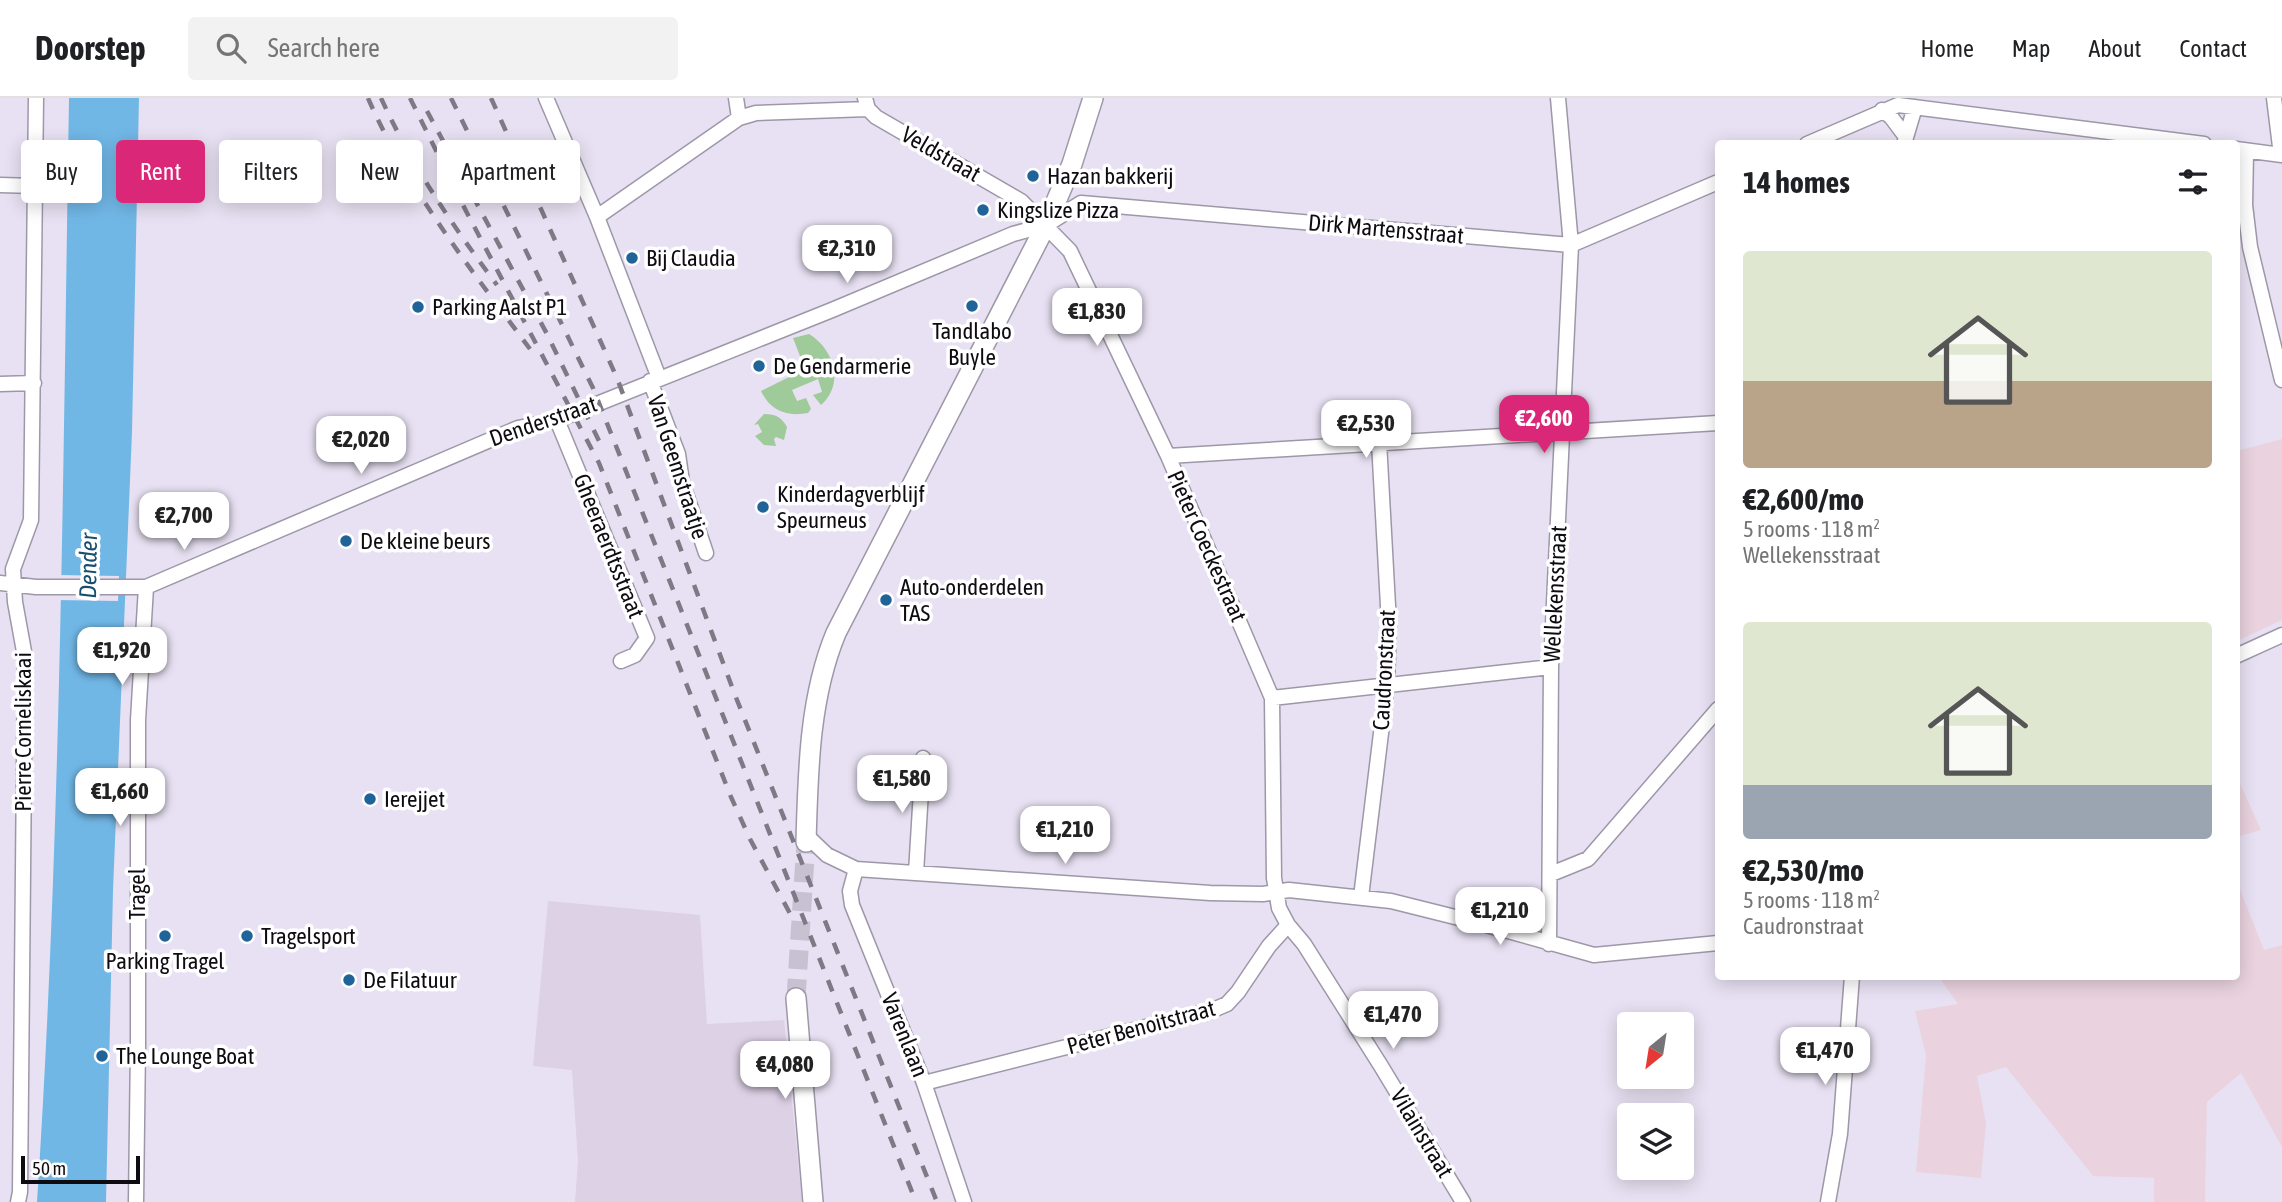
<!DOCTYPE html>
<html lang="en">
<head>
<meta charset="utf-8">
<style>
	:root { --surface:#fff; --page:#f2f2f2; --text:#202124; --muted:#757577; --line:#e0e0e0; --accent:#db2777 }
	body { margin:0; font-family:"Asap Condensed",sans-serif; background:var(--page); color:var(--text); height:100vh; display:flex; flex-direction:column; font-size:26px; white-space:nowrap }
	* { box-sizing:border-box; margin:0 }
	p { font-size:23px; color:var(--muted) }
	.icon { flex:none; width:38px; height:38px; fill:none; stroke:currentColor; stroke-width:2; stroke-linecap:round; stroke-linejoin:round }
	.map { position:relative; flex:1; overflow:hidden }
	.drawer { position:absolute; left:1715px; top:42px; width:525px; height:840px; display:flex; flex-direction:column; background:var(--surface); border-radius:7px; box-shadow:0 4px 18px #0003 }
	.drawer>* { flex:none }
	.banner { position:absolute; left:21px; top:42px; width:665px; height:63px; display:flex; gap:14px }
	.needle { width:46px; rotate:210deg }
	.controls { position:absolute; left:1617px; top:914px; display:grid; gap:14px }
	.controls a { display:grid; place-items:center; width:77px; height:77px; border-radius:7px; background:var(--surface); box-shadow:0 4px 18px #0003; font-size:35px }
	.scale { position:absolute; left:21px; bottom:18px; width:119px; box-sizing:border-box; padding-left:7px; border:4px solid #0e0b11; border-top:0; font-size:19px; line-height:24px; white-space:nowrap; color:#0e0b11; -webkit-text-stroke:5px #fff; paint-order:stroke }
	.price { position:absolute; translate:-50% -60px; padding:0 16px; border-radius:14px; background:#fff; color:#222; font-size:23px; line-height:46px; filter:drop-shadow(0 2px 4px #0008) }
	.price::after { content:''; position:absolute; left:50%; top:42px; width:21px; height:16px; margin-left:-10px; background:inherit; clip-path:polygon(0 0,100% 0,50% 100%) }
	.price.selected { background:var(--accent); color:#fff }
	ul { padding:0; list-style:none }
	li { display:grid; align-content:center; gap:14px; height:371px; padding:0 28px }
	li span { display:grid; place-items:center; height:217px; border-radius:7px; color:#555 }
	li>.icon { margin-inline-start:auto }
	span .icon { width:126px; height:126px; fill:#fffc; stroke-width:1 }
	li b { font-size:30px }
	h2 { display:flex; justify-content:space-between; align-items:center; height:84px; padding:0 28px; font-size:30px }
	.chip { padding:0 24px; border-radius:7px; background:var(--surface); box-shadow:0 4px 18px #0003; font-size:24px; line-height:63px }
	.chip.selected { background:var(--accent); color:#fff }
	header { display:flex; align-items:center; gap:42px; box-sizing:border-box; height:98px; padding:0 35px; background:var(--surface); border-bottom:2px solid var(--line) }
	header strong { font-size:33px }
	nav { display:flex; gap:38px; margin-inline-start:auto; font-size:24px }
	.search { width:490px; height:63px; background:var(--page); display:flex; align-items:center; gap:18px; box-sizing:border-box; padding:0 24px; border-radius:7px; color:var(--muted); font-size:26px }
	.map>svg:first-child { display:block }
	.commercial { fill:#ddd1e5 }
	.education { fill:#ead3df }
	.green { fill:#9fca9a }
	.water { fill:#71b7e6 }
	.pier { fill:#e8e1f3 }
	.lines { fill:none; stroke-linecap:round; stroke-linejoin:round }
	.secondary-tunnel { stroke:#c7c1d1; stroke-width:19; stroke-dasharray:19 10; stroke-linecap:butt }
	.street-casing { stroke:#9e97a8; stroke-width:17 }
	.secondary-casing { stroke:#9e97a8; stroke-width:22 }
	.street { stroke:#fff; stroke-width:14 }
	.secondary { stroke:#fff; stroke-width:19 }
	.rail { stroke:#7e7985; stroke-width:4.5; stroke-dasharray:12 12; stroke-linecap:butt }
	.poi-dot { fill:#1f6398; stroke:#fff; stroke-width:2.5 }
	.labels { text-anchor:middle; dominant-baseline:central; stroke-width:7; stroke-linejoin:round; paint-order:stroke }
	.street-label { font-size:23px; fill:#0e0b11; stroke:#fff }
	.poi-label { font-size:23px; fill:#0e0b11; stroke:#fff; text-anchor:start }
	.water-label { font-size:24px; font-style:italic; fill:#194e6e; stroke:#fff }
</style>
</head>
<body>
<header>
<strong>Doorstep</strong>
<div class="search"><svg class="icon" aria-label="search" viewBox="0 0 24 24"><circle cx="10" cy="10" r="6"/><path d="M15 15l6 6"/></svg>Search here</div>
<nav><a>Home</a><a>Map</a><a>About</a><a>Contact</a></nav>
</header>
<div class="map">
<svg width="2282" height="1104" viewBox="0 0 2282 1104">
	<rect width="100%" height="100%" fill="#e8e1f3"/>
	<path class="commercial" d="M548,803L700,817L707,926L784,922L802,1104H575L578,1063L572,972L533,968Z"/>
	<path class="education" d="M2282,341V522L2237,543V353Z
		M2236,677L2261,732L2237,739H2236Z
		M2237,784L2264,852L2282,847V1049L2241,975L2207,1004L2205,1104H2154V1080L2093,1078L2006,969L1977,978L1986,1025L1981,1080L1916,1074L1926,957L1915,913L1958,906L1939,879L2236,878Z"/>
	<path class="green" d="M809,236C834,251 845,286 821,307L813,297L822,294L818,281L792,292L797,303L806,300L811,311L808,315C787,319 770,313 761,293L805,271L793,240Z
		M764,316C776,316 781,319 787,329L784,342L776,339L774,341L776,348L764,347L755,338L762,334L758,326L754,327Z"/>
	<path class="water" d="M69,0H139L132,334L113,792L106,1104H37C61,737 63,368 69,0Z"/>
	<path class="pier" d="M58,477L119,478L118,503L57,502Z"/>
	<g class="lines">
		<path class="secondary-tunnel" d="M796,900L806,744"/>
		<g class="street-casing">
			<path id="street" d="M546,0L597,119L659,280
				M736,0L739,20L756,15L868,11L865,0
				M2274,0L2281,57
				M868,11L876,19L1021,103L1070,153L1168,358L1272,600L1274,780L1279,810L1288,827L1304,846L1381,968L1463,1104
				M1882,12L1891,19L1906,39
				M1807,46L1898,7L2204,46
				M1904,46L1915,9
				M2236,51L2282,57
				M2246,54L2245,107L2250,149L2282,282
				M0,87L35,88
				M597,119L739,20
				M650,283L678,356L682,384L706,455
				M0,286L34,285
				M557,322L647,540L635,557L621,563
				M1168,358L1718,325
				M0,485L36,489H146L518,330L557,322L832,212L1013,136L1046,127L1081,105L1571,147L1718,84
				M2236,558L2282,537
				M1272,600L1551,569
				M806,737L827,757L856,771L1210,795L1263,796L1289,792L1391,803L1483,826L1594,857L1718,845
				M856,771L850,793L852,807L924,985L964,1104
				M916,775L923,660
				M1551,776L1588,761L1718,611
				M1361,799L1387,586L1389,526L1379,344
				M1549,846L1551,569L1571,147L1558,0
				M924,985L1213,912L1227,906L1238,894L1269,848L1288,827
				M18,1104L20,1094L25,559L15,504L13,471L31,422L36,0
				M136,1104L138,947V622L146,489
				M1828,1104L1840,1036L1852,878"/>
		</g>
		<g class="secondary-casing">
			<path id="secondary" d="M806,744C808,674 809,600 836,535L1046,127L1072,66L1093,0
				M796,900L813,1104"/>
		</g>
		<use href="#street" class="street"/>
		<use href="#secondary" class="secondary"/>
		<path class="rail" d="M368,0C408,92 470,170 530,251
			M381,0C412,68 452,127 497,187
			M410,0L466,113L599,365L731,699L750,741L794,823
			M451,0L593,290L916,1104
			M491,0L617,280L735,597L937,1104
			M427,13L547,236L600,345"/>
	</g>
	<g class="poi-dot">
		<circle cx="1033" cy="78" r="7"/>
		<circle cx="983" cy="112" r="7"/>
		<circle cx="632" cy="160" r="7"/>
		<circle cx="972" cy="208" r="7"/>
		<circle cx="418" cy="209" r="7"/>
		<circle cx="759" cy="268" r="7"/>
		<circle cx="763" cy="409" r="7"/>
		<circle cx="346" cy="443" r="7"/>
		<circle cx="886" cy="502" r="7"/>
		<circle cx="370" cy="701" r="7"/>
		<circle cx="165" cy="838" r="7"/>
		<circle cx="247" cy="838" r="7"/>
		<circle cx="349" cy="882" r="7"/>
		<circle cx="102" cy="958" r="7"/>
	</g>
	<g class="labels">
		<g class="street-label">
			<text transform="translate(941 56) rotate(30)">Veldstraat</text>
			<text transform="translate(1386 131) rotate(5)">Dirk Martensstraat</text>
			<text transform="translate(543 323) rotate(-19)">Denderstraat</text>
			<text transform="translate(678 369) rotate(72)">Van Geemstraatje</text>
			<text transform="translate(609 448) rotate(68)">Gheeraerdtsstraat</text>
			<text transform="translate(1207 448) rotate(66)">Pieter Coeckestraat</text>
			<text transform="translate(1555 496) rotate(-87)">Wellekensstraat</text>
			<text transform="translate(1384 572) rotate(-87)">Caudronstraat</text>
			<text transform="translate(23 634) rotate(-90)">Pierre Corneliskaai</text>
			<text transform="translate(137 796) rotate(-90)">Tragel</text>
			<text transform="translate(1141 929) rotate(-15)">Peter Benoitstraat</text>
			<text transform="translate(905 937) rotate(68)">Varenlaan</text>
			<text transform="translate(1422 1035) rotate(59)">Vilainstraat</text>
		</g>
		<g class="poi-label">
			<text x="1047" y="78">Hazan bakkerij</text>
			<text x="997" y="112">Kingslize Pizza</text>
			<text x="646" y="160">Bij Claudia</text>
			<text x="432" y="209">Parking Aalst P1</text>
			<text x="972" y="233" text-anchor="middle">Tandlabo<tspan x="972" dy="26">Buyle</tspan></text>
			<text x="773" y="268">De Gendarmerie</text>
			<text x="777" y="396">Kinderdagverblijf<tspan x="777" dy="26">Speurneus</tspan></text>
			<text x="360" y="443">De kleine beurs</text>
			<text x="900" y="489">Auto-onderdelen<tspan x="900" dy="26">TAS</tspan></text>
			<text x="384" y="701">Ierejjet</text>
			<text x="261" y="838">Tragelsport</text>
			<text x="165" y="863" text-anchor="middle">Parking Tragel</text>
			<text x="363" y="882">De Filatuur</text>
			<text x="116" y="958">The Lounge Boat</text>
		</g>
		<g class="water-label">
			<text transform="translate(88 468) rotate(-89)">Dender</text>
		</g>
	</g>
</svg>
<div class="controls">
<a><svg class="needle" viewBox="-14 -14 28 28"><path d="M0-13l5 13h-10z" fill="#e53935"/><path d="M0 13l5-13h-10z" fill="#757577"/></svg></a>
<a><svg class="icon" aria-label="layers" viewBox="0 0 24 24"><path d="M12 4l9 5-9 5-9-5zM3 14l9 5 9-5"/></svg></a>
</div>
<div class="scale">50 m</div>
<b class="price" style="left:847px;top:187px">€2,310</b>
<b class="price" style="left:1097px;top:250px">€1,830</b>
<b class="price selected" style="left:1544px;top:357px">€2,600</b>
<b class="price" style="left:1366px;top:362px">€2,530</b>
<b class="price" style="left:361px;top:378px">€2,020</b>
<b class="price" style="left:184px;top:454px">€2,700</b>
<b class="price" style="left:122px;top:589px">€1,920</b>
<b class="price" style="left:902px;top:717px">€1,580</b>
<b class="price" style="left:120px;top:730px">€1,660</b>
<b class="price" style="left:1065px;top:768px">€1,210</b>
<b class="price" style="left:1500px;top:849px">€1,210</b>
<b class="price" style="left:1393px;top:953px">€1,470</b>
<b class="price" style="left:1825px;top:989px">€1,470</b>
<b class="price" style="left:785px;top:1003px">€4,080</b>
<div class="banner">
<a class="chip">Buy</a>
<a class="chip selected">Rent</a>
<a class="chip">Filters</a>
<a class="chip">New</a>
<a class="chip">Apartment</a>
</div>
<section class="drawer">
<h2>14 homes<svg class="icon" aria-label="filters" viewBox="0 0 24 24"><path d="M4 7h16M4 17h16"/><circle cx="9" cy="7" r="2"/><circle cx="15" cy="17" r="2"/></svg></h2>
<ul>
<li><span style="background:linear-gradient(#dfe7d0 60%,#b9a48a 0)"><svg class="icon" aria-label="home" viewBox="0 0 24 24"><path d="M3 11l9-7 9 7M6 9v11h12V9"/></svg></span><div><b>€2,600/mo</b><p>5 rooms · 118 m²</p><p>Wellekensstraat</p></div></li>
<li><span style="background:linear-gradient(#dfe7d0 75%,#9aa5b1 0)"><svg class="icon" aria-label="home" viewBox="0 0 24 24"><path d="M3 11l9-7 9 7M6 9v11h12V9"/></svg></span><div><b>€2,530/mo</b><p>5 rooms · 118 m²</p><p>Caudronstraat</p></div></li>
</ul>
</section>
</div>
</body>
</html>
